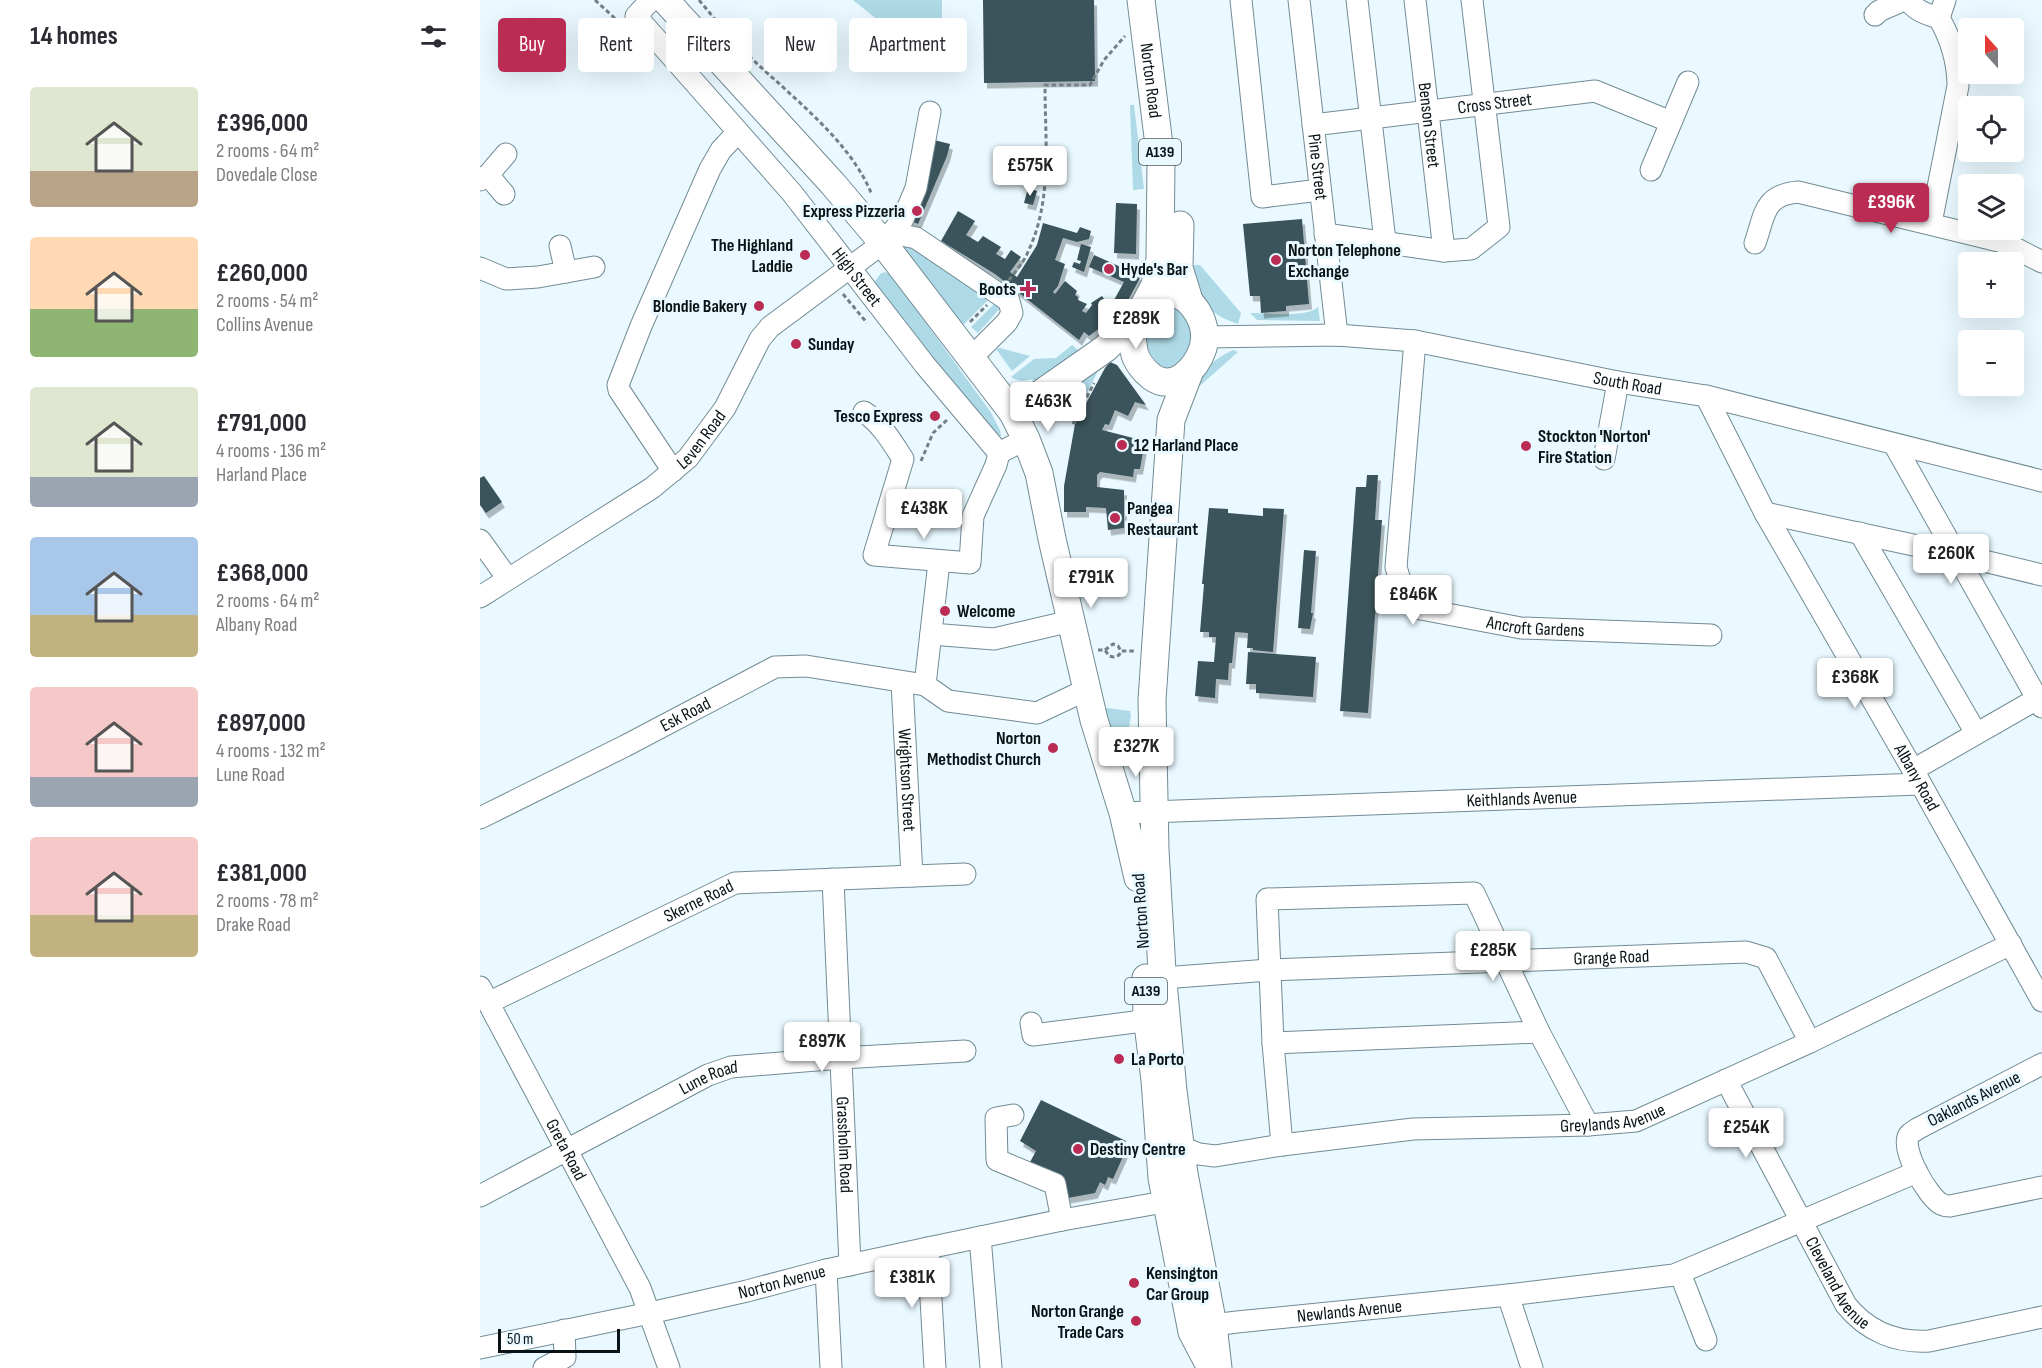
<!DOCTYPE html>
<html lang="en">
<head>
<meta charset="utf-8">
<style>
	:root { --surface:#fff; --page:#f2f2f3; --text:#2b2b33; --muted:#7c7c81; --accent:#bb2c55 }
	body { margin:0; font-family:"Sofia Sans Condensed",sans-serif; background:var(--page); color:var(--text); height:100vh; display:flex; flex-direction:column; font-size:22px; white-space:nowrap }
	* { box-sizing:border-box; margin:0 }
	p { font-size:20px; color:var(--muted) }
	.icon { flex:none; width:33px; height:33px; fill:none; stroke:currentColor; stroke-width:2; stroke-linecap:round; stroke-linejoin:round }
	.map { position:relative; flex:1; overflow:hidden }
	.details { display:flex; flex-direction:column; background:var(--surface); width:480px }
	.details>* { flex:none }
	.guide { position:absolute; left:18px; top:18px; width:570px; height:54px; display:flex; gap:12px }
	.needle { width:39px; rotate:339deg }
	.controls { position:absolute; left:1478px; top:18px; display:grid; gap:12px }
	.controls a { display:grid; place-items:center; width:66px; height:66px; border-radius:6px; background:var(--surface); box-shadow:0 6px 24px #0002; font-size:30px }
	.scale { position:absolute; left:18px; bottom:15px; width:122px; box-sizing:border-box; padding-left:6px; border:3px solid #091316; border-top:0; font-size:16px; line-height:21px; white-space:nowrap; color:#091316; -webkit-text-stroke:4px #e9f9ff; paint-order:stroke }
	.price { position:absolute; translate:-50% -51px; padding:0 14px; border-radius:6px; background:#fff; color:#222; font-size:20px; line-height:39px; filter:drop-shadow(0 2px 3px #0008) }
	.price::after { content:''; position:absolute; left:50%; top:36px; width:18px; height:14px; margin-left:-9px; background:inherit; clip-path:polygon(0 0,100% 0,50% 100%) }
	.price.on { background:var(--accent); color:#fff }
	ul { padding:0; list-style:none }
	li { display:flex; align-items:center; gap:18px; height:150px; padding:0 30px }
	li span { display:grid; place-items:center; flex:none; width:168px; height:120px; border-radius:6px; color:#555 }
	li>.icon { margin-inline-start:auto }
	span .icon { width:72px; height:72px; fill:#fffc; stroke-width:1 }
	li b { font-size:26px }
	h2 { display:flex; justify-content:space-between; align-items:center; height:72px; padding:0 30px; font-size:26px }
	.chip { padding:0 21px; border-radius:6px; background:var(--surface); box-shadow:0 6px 24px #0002; font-size:21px; line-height:54px }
	.chip.on { background:var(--accent); color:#fff }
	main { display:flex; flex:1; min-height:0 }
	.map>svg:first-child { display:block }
	.green { fill:#aedae7 }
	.building { fill:#3a525a; filter:url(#shadow) }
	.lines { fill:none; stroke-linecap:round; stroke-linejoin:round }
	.minor-casing { stroke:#728b94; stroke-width:23 }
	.major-casing { stroke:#728b94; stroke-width:29 }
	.path { stroke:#738084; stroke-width:3; stroke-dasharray:4.5 3; stroke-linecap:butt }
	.minor { stroke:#fff; stroke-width:21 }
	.major { stroke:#fff; stroke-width:27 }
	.poi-dot { fill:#bb2c55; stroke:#e9f9ff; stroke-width:2 }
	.labels { text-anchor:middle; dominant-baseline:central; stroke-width:6; stroke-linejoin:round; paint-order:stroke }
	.shield { fill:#e9f9ff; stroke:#4c585c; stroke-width:1.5 }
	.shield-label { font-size:16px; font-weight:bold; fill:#091316 }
	.street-label { font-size:18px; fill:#091316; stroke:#e9f9ff }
	.poi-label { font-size:18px; font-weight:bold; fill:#091316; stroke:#e9f9ff; text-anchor:start }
</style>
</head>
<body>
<main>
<section class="details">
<h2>14 homes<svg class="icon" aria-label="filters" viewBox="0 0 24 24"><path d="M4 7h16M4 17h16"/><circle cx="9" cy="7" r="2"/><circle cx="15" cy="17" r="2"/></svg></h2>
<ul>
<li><span style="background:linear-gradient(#dfe7d0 70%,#b9a48a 0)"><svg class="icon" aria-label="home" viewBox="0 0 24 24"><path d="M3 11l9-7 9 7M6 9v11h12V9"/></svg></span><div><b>£396,000</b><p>2 rooms · 64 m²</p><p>Dovedale Close</p></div></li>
<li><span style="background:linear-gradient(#ffd9b3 60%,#8fb573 0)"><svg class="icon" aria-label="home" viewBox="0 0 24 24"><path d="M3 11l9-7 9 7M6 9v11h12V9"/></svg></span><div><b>£260,000</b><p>2 rooms · 54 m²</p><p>Collins Avenue</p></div></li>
<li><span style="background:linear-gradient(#dfe7d0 75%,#9aa5b1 0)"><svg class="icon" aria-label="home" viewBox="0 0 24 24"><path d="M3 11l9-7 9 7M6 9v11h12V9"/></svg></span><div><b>£791,000</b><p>4 rooms · 136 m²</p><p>Harland Place</p></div></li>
<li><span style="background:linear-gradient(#a9c7e8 65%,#c2b280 0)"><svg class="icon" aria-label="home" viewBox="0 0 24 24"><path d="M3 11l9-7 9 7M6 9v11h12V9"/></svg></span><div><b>£368,000</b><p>2 rooms · 64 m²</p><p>Albany Road</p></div></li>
<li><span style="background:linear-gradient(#f6c9c9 75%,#9aa5b1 0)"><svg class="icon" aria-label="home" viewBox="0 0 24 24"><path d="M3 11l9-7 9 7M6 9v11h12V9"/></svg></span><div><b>£897,000</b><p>4 rooms · 132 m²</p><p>Lune Road</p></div></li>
<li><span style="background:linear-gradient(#f6c9c9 65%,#c2b280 0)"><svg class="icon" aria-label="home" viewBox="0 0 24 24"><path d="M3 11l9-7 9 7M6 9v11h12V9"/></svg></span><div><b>£381,000</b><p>2 rooms · 78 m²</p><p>Drake Road</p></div></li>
</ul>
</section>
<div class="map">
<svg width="1562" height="1368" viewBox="0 0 1562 1368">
	<defs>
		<filter id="shadow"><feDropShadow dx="3" dy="5.5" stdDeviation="0" flood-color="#0004"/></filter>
	</defs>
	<rect width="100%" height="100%" fill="#e9f9ff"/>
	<path class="green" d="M373,0H462V51L437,52Z
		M650,105H654L664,189L653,190Z
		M427,240L511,297L483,325H480L423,246Z
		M707,265H720L761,313L758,324C724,313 718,296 707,265Z
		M405,272L411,275L510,411L520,430L521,436L515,439L392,286L400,274Z
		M518,300L523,305L498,333L491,327Z
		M677,306H697C715,333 718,339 700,368L678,369L664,348L665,322Z
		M838,307L840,321L777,320L770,313C787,313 827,318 838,307Z
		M592,345L599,351L554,381L552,379C543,381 539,382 531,377L554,359L576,358Z
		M520,348L550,356L532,371L516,349Z
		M753,350L758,352L714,391C715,372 738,357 753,350Z
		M617,367V373L593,420L590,421L584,399V394Z
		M627,708L650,711L651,715L642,770L622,711Z"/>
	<path class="building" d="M503,0H614L615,81L504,83Z
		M454,140L470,144L467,156L438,224L427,219Z
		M548,188L557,191L553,205L544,203Z
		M636,203L657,204L656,254L634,253Z
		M478,211L495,221L486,235L498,242L503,236L521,247L516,254L525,259L531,250L541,257L530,272L537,277L557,245L563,223L597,233L600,227L611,231L609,239L597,242L583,238L575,260L585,264L578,286L573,292L575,294L585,281L597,291L595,295L598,297V300L607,304L602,311L606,313L612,305L611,303L622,296L636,316L609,336L604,332L599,340L515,274L461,241Z
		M822,219L829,304L806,306V311L781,313L780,296H770L763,224Z
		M601,244L611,247L604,272L592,267L594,262L600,264L601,261L597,260Z
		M614,255L661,276L645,306L634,300L644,282L609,267Z
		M630,362L637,365L666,405L655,402L648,416L635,410L629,425L625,424L622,430L665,441L660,469H654L653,477L620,472L617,475V487L644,490V528L628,530L626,508L606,507V512H584V486L595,424L625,368Z
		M887,475H898L895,520H902L888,713L860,711L876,487H886Z
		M4,476L22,502L6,513L0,505V478Z
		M729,508L748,509V513L783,516V508L804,509L793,652L773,650V648H767L768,633L755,632L752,663H749L748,680L736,679L735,698L715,696L718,661L734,662L736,637H729V632H720L724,584H722Z
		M824,550L836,551L831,613H833L830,629L818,628Z
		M768,652L836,657L833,697L776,693V684H766Z
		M561,1100L646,1141L642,1148L646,1150L633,1179L628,1177L625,1185L620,1182L615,1193L588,1198L549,1164L556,1151L540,1141Z"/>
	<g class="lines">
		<g class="minor-casing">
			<g id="minor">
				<path id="s1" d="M171,0L156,16L312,193L445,365L519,453L546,439"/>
				<path d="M761,0L782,197L840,190"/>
				<path id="s2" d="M819,0L857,335"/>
				<path d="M877,0L905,241"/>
				<path id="s3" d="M935,0L964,251"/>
				<path d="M1428,0C1436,11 1446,14 1459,18C1471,39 1478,62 1478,86L1451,223"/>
				<path d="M1395,15L1399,11L1424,0"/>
				<path d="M1459,18L1465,0"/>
				<path id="s4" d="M833,125L1115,91L1191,122"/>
				<path d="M1171,170L1208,82"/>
				<path d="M8,175L24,194"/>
				<path d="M0,180L8,175L26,154"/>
				<path d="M845,234L964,251L991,249L1019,227L992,0"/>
				<path d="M403,243L422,235L436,238L529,301L532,313L527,322L492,357"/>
				<path d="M1275,243C1285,215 1283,195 1318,192L1523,242L1562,262"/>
				<path d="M80,246L86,272"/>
				<path d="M0,268L26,279L58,277L114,267"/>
				<path id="s5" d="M724,337L857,335L935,341L1138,382L1226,396L1562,481"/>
				<path id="s6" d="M935,341L916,567C922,588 924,595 941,609L1041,628L1231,635"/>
				<path id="s7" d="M1226,396L1285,513L1433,770L1562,1001"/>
				<path d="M384,412C401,423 412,442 423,459L394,555L490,563L493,516L516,465L519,453"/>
				<path d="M1414,444L1562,707"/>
				<path d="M1124,459L1138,382"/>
				<path d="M193,471L139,390L138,385L161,326L230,169L241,150L258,132"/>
				<path d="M1285,513L1475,554L1562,575"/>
				<path d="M1380,533L1496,733"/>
				<path d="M0,540L28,579"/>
				<path id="s8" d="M0,597L172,488L208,458L245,408L280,339L290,327L403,243L423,219L436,188L450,112"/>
				<path d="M451,634L514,639L591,621"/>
				<path id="s9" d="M422,682L432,876"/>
				<path d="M445,685L459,562"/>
				<path d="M1433,770L1557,699"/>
				<path id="s10" d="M643,813L1440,784"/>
				<path id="s11" d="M0,818L145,746L295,667L326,666L445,685L468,701L557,713L608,689"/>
				<path id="s12" d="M353,879L370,1265"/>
				<path id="s13" d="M670,979L789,970L1266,952L1286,958L1330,1042"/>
				<path id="s14" d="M0,987L160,1288L189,1368"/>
				<path id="s15" d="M8,1003L255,883L485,874"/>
				<path d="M551,1023L553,1035L655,1022L667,1016"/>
				<path d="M793,1043L1059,1032"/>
				<path d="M1562,1064L1437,1129C1435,1131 1431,1132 1429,1135C1420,1149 1448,1197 1461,1204C1463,1205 1468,1206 1470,1206L1562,1187"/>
				<path id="s16" d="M1246,1080L1366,1305C1387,1331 1416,1343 1449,1341L1562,1317"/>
				<path d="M533,1115L516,1118L517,1160L575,1184L582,1220"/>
				<path d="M802,1145L793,1043L787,899L994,893L1059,1032L1108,1125"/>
				<path id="s17" d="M701,1147L719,1154L735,1156L802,1145L933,1129L1108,1125L1156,1121L1330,1042L1531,944"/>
				<path id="s18" d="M0,1196L228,1075L251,1067L361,1058L485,1051"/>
				<path d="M500,1237L511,1368"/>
				<path d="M448,1248L455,1368"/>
				<path d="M346,1270L351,1368"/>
				<path d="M1200,1273L1226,1340"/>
				<path d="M1028,1295L1052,1368"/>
				<path id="s19" d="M718,1330L733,1325L757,1322L1028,1295L1194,1275L1437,1172"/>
				<path id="s20" d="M0,1348L170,1313L267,1291L346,1270L448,1248L582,1220L701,1199"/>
				<path d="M64,1368L85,1357L84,1330"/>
			</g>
		</g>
		<g class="major-casing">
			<g id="major">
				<path d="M185,0L353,184L403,243L533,413L546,439L559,473L572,539L614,720L643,813L658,878"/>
				<path id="s21" d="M661,0L681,161L680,259L675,285L666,302"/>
				<path d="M700,225L699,268L709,300"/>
				<path d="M689,292C713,295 730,325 723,348C716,369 694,393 672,377C664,371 656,361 654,351C648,322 660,299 689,292Z"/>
				<path d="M709,373L691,420L672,700L675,850L682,971L693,1091L704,1174L733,1325L738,1368"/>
				<path d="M533,413L626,348L654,320"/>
				<path d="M666,978L667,1016L675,1080L682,1178L712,1332L731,1368"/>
			</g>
		</g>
		<path class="path" d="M115,0L140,23
			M219,0C230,13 240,26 252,39C296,86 368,134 392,195
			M529,280C535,272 543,263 547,254C573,201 565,142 565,85H610L624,60L645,36
			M363,294L387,323
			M490,322L507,305
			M593,424L614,383
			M441,461L453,433L468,419
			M618,650H625L629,656L634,657L639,655L641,651H655
			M625,650L633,644L638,646L641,651"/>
		<use href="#minor" class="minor"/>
		<use href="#major" class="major"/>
	</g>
	<g class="poi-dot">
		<circle cx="437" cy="211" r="6"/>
		<circle cx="325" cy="255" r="6"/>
		<circle cx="796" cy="260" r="6"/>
		<circle cx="629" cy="269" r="6"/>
		<path d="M545 280h6v6h6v6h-6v6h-6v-6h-6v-6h6z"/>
		<circle cx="279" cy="306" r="6"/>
		<circle cx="316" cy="344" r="6"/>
		<circle cx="455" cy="416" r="6"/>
		<circle cx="642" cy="445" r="6"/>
		<circle cx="1046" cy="446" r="6"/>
		<circle cx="635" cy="518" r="6"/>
		<circle cx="465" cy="611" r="6"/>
		<circle cx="573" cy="748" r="6"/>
		<circle cx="639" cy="1059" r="6"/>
		<circle cx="598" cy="1149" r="6"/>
		<circle cx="654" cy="1283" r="6"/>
		<circle cx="656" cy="1321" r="6"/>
	</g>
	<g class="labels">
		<g class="shield">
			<rect x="659" y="139" width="42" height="26" rx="4.5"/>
			<rect x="645" y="978" width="42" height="26" rx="4.5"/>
		</g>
		<g class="shield-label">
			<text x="680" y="152">A139</text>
			<text x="666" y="991">A139</text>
		</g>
		<g class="street-label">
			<text stroke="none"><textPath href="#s21" startOffset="81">Norton Road</textPath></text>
			<text stroke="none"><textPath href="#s4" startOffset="183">Cross Street</textPath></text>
			<text stroke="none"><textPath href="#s3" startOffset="126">Benson Street</textPath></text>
			<text stroke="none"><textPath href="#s2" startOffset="168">Pine Street</textPath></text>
			<text stroke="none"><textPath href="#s1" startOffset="364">High Street</textPath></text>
			<text stroke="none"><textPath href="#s5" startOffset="428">South Road</textPath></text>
			<text stroke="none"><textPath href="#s8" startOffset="273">Leven Road</textPath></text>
			<text stroke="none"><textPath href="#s6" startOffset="393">Ancroft Gardens</textPath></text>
			<text stroke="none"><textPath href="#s11" startOffset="230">Esk Road</textPath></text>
			<text stroke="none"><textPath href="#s7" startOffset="436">Albany Road</textPath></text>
			<text stroke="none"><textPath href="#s9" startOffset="98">Wrightson Street</textPath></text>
			<text stroke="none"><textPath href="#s10" startOffset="399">Keithlands Avenue</textPath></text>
			<text stroke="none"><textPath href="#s15" startOffset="234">Skerne Road</textPath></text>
			<text transform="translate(661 911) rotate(-94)">Norton Road</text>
			<text stroke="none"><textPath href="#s13" startOffset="462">Grange Road</textPath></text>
			<text stroke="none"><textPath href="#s18" startOffset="258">Lune Road</textPath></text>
			<text transform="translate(1494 1099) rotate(-27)">Oaklands Avenue</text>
			<text stroke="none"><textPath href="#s17" startOffset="436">Greylands Avenue</textPath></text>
			<text stroke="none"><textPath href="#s12" startOffset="266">Grassholm Road</textPath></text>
			<text stroke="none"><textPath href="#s14" startOffset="184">Greta Road</textPath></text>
			<text stroke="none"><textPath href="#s16" startOffset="232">Cleveland Avenue</textPath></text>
			<text stroke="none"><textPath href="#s20" startOffset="309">Norton Avenue</textPath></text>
			<text stroke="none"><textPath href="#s19" startOffset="153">Newlands Avenue</textPath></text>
		</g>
		<g class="poi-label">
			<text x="425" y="211" text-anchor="end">Express Pizzeria</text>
			<text x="313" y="245" text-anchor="end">The Highland<tspan x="313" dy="21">Laddie</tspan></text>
			<text x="808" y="250">Norton Telephone<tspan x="808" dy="21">Exchange</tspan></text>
			<text x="641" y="269">Hyde's Bar</text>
			<text x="536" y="289" text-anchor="end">Boots</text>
			<text x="267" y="306" text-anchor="end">Blondie Bakery</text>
			<text x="328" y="344">Sunday</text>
			<text x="443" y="416" text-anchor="end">Tesco Express</text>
			<text x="1058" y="436">Stockton 'Norton'<tspan x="1058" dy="21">Fire Station</tspan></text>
			<text x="654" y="445">12 Harland Place</text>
			<text x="647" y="508">Pangea<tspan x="647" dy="21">Restaurant</tspan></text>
			<text x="477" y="611">Welcome</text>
			<text x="561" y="738" text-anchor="end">Norton<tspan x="561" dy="21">Methodist Church</tspan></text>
			<text x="651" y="1059">La Porto</text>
			<text x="610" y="1149">Destiny Centre</text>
			<text x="666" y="1273">Kensington<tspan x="666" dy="21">Car Group</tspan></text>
			<text x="644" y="1311" text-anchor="end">Norton Grange<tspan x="644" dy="21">Trade Cars</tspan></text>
		</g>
	</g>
</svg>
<div class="controls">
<a><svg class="needle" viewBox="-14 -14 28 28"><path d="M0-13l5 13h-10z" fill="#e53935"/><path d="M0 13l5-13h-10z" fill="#7c7c81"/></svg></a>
<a><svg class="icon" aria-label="locate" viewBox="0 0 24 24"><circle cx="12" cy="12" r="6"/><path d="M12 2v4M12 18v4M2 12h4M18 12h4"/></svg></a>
<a><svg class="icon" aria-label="layers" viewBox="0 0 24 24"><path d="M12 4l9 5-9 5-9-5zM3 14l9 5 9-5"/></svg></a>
<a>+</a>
<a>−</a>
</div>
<div class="scale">50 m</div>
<b class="price" style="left:550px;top:197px">£575K</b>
<b class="price on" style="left:1411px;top:234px">£396K</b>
<b class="price" style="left:656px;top:350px">£289K</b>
<b class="price" style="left:568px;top:433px">£463K</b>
<b class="price" style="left:444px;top:540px">£438K</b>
<b class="price" style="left:1471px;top:585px">£260K</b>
<b class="price" style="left:611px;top:609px">£791K</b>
<b class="price" style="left:933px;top:626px">£846K</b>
<b class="price" style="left:1375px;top:709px">£368K</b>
<b class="price" style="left:656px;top:778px">£327K</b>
<b class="price" style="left:1013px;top:982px">£285K</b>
<b class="price" style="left:342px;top:1073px">£897K</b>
<b class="price" style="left:1266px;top:1159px">£254K</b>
<b class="price" style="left:432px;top:1309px">£381K</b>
<div class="guide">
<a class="chip on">Buy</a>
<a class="chip">Rent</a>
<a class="chip">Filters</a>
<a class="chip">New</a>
<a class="chip">Apartment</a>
</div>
</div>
</main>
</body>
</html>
